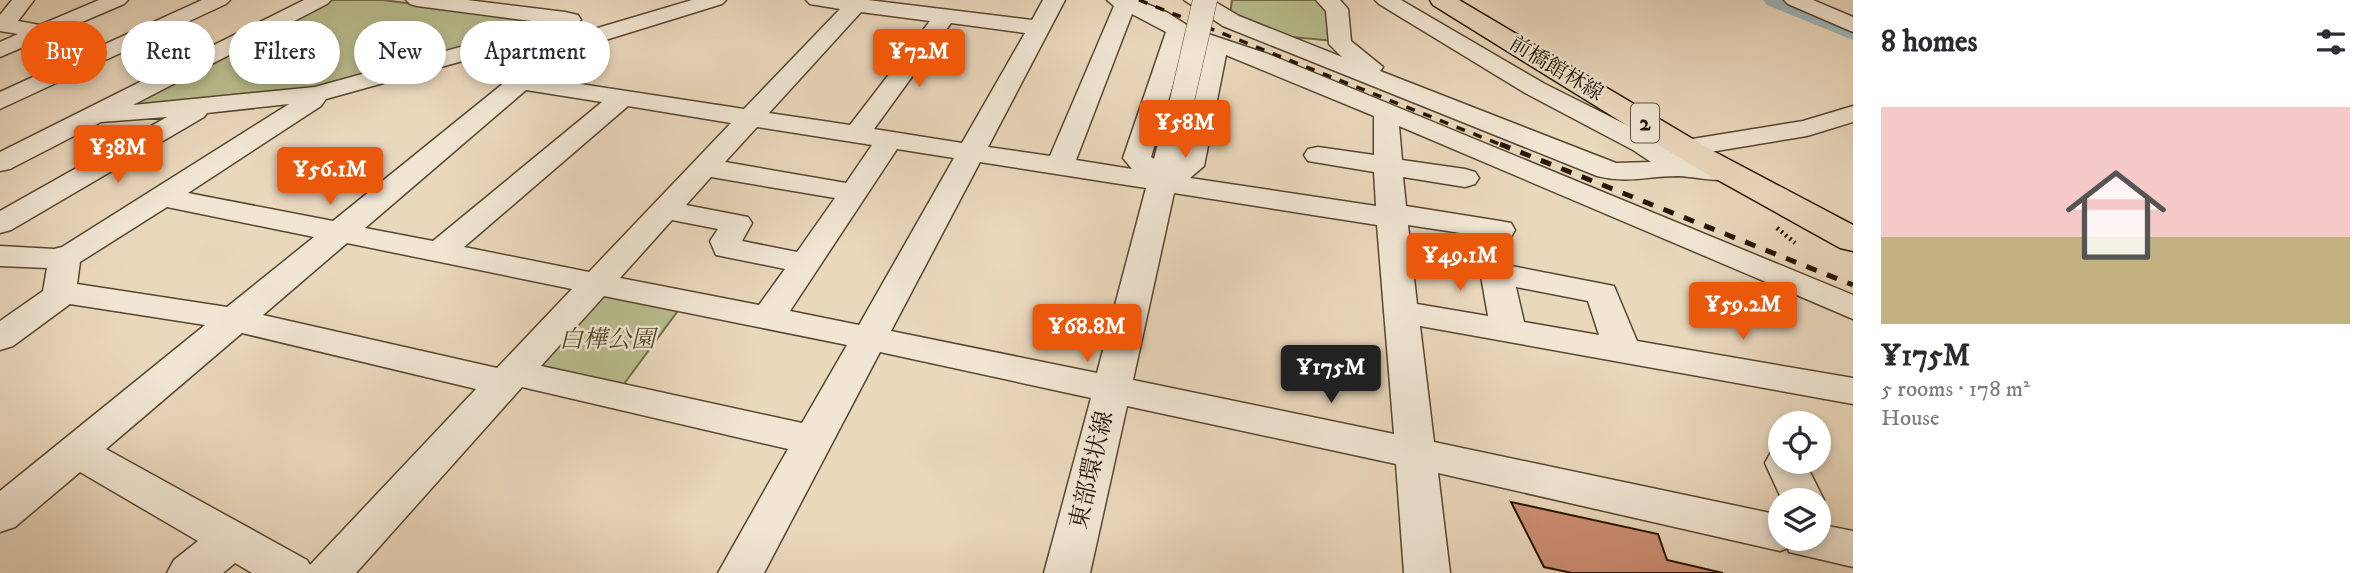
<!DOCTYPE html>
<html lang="en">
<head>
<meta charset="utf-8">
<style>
	:root { --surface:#fff; --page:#f7f7f7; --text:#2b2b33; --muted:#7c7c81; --line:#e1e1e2; --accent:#ea580c }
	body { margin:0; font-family:"IM FELL DW Pica","Noto Serif JP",serif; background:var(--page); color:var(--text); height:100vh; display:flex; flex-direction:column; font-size:26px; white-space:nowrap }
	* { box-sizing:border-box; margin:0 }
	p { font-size:23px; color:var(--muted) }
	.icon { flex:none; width:38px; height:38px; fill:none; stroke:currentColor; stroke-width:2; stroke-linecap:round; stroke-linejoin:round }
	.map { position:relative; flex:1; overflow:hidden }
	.sheet { display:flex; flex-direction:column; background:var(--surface); width:525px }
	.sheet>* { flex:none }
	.guide { position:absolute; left:21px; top:21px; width:665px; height:63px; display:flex; gap:14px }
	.fabs { position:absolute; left:1768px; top:411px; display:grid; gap:14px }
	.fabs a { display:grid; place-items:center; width:63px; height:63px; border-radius:50%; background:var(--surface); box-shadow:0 4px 10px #0003; font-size:35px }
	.price { position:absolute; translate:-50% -60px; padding:0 16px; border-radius:7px; background:var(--accent); color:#fff; font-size:23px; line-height:46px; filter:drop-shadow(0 2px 4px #0008) }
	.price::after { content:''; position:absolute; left:50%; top:42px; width:21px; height:16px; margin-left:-10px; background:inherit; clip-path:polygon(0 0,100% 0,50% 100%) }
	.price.active { background:#222; color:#fff }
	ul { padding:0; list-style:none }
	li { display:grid; align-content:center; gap:14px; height:371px; padding:0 28px }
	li+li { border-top:2px solid var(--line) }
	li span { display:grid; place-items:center; height:217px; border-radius:0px; color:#555 }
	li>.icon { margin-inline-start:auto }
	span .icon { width:126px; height:126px; fill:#fffc; stroke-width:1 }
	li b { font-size:30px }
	h2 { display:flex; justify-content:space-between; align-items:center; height:84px; padding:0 28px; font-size:30px }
	.tag { padding:0 24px; border-radius:32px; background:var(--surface); box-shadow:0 4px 10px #0003; font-size:24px; line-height:63px }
	.tag.active { background:var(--accent); color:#fff }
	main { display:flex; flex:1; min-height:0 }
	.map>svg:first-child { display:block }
	.green { fill:#b9be8f; stroke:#706a48; stroke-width:2 }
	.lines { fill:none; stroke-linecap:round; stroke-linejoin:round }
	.river { fill:#9db7bc; fill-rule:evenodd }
	.building { fill:#cd8f75; stroke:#261500; stroke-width:2 }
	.minor-casing { stroke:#57462f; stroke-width:3 }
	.major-casing { stroke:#261500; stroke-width:3 }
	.path { stroke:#261500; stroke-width:4.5; stroke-dasharray:2 3.5; stroke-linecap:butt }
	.minor { fill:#f1e6d4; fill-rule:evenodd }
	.major { fill:#ead8bd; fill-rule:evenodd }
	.rail-far1 { stroke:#261500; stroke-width:3.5; stroke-dasharray:9 9; stroke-linecap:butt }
	.rail { stroke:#261500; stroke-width:5; stroke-dasharray:11 11; stroke-linecap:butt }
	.minor-bridge-casing { stroke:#57462f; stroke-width:25; stroke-linecap:butt }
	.minor-bridge { stroke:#f1e6d4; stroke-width:24 }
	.labels { text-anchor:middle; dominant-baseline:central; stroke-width:5; stroke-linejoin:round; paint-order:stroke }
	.far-street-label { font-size:21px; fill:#261500; stroke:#f1e6d4 }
	.shield { fill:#f1e6d4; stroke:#635440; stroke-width:2 }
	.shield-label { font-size:23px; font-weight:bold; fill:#261500 }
	.park-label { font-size:24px; font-style:italic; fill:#52482b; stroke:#f1e6d4 }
	.street-label { font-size:24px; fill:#261500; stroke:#f1e6d4 }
</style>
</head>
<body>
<main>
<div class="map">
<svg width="1853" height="573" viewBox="0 0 1853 573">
	<rect width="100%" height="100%" fill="#ead8bd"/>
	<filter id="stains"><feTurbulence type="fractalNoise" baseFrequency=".00286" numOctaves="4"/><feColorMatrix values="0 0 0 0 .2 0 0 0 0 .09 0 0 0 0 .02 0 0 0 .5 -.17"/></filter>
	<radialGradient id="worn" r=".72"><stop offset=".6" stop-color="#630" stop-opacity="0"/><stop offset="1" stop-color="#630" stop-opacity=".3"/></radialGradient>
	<path class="green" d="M327,0H383L551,22L324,89L121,111Z
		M1232,0H1321L1330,7L1334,41L1281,36L1230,14Z
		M604,293L680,308L621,388L534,370Z"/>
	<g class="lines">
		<path class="river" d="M1763,0H1798L1853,22V40L1767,5Z"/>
	</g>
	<path class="building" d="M1511,502L1658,534L1667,560L1723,573H1572L1544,567Z"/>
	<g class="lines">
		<g class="minor-casing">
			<path id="minor" d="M12,0H34L18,21L40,25L99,0H128L124,4L0,57V42L18,34L0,31V15Z
				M202,0H230L226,4L0,109V92Z
				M304,0H331L327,4L133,105L315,87L547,23L417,6L410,4L406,0H467L565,12L578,15L581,20L567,32L326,99L321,106L188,193L333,221L557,40L692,0H726L722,4L573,50L541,78L744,109L840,9L810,4L806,0H868L1032,20L1043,0H1065L988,147L1050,156L1114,6L1107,0H1138L1168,13L1193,29L1268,54L1853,295V319L1399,126L1402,160L1465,169L1475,172L1479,178L1475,184L1465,187L1403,177L1406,206L1500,221L1511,223L1515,230L1511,237L1500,239L1408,225L1417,304L1488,316L1481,276L1485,269L1501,264L1614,286L1637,341L1853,378V404L1420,326L1434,442L1780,515V539H1818V524L1853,531V567L1789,552L1788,548L1780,551L1438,473L1450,573H1404L1396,464L1127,406L1090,573H1044L1091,398L880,352L764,573H718L788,449L522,387L356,573H252L235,563L223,573H167L174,560L198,541L80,472L15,527L0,532V491L205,325L70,304L13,346L0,350V321L43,291L47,268L0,266V246L54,249L62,247L289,104L207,113L204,117L11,230L0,233V211L167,117L101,122L10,169L0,171V152ZM861,12L930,21L850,125L769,113ZM1132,14L1166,32L1123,158L1132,169L1076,160ZM951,23L1025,33L962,143L874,129ZM1186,42L1205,48L1192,102L1181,97L1172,100L1168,105L1154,159L1151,157ZM1226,55L1374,116V155L1318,147L1308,149L1304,155L1308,161L1374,172L1376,206L1190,178L1204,166ZM526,90L602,102L433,241L365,228ZM628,106L731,123L589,272L464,247ZM757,127L872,145L846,183L725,162ZM897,149L954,158L859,325L790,311ZM980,162L1146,188L1097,373L891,331ZM711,177L835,198L797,252L742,241L752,223L748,217L686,205ZM1174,193L1377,225L1394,434L1133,380ZM167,207L314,237L227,307L77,284L80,262ZM672,220L718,229L710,241L716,255L785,269L759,305L620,278ZM347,243L572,289L497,368L263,315ZM1516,287L1588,301L1599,335L1524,322ZM604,296L847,345L802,423L541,366ZM242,333L476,389L310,565L307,560L106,449Z
				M1184,0H1212L1239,16L1342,57L1329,44L1326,11L1316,0H1340L1348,9L1351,41L1383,67L1380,71L1616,163L1651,162L1633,150L1527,94L1379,4L1375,0H1401L1545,84L1653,138L1685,160L1738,166L1742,172L1738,178C1717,183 1699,177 1678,176C1648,176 1628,184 1597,176L1223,26Z
				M1784,0H1813L1853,17V32L1788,4Z
				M1853,106V122L1807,136L1686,156L1676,154L1672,148L1676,142L1686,140L1803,121Z
				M1780,449V462H1805L1824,500L1818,511V500H1782L1765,463L1771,452Z"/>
		</g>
		<g class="major-casing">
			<path id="major" d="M1430,0H1459L1713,151L1853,225V251L1840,248L1691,165L1433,5Z"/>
		</g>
		<path class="path" d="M1777,228L1795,243"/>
		<use href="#minor" class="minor"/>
		<use href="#major" class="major"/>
		<path class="rail-far1" d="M1139,0L1504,146"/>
		<path class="rail" d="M1500,144L1853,285"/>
		<g class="minor-bridge-casing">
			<path id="minor-bridge" d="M1181,105L1205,0"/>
		</g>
		<use href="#minor-bridge" class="minor-bridge"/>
	</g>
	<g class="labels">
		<g class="far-street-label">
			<text transform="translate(1556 69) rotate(31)">前橋館林線</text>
		</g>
		<rect class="shield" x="1631" y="103.5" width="28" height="39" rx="5"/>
		<g class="shield-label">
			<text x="1645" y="123">2</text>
		</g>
		<g class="park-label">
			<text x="607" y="340">白樺公園</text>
		</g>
		<g class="street-label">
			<text transform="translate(1092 470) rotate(-77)">東部環状線</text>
		</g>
	</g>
	<rect width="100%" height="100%" filter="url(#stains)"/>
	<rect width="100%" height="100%" fill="url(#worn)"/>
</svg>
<div class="fabs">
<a><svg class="icon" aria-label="locate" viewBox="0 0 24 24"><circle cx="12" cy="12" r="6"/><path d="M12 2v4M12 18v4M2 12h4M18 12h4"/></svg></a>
<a><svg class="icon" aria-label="layers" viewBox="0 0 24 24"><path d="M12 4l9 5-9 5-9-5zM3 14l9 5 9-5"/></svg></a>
</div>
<b class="price" style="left:919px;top:89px">¥72M</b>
<b class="price" style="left:1185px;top:160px">¥58M</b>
<b class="price" style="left:118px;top:185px">¥38M</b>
<b class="price" style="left:330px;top:207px">¥56.1M</b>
<b class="price" style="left:1460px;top:293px">¥49.1M</b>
<b class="price" style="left:1743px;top:342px">¥59.2M</b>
<b class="price" style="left:1087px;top:364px">¥68.8M</b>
<b class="price active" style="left:1331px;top:405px">¥175M</b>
<div class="guide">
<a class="tag active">Buy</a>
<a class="tag">Rent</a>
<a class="tag">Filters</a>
<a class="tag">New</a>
<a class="tag">Apartment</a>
</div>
</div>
<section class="sheet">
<h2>8 homes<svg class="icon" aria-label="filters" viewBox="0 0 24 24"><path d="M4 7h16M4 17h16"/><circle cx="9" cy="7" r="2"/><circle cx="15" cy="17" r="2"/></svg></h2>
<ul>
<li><span style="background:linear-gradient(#f6c9c9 60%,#c2b280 0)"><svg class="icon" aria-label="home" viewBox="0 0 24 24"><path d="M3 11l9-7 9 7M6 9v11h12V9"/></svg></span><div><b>¥175M</b><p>5 rooms · 178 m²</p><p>House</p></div></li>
</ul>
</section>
</main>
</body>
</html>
